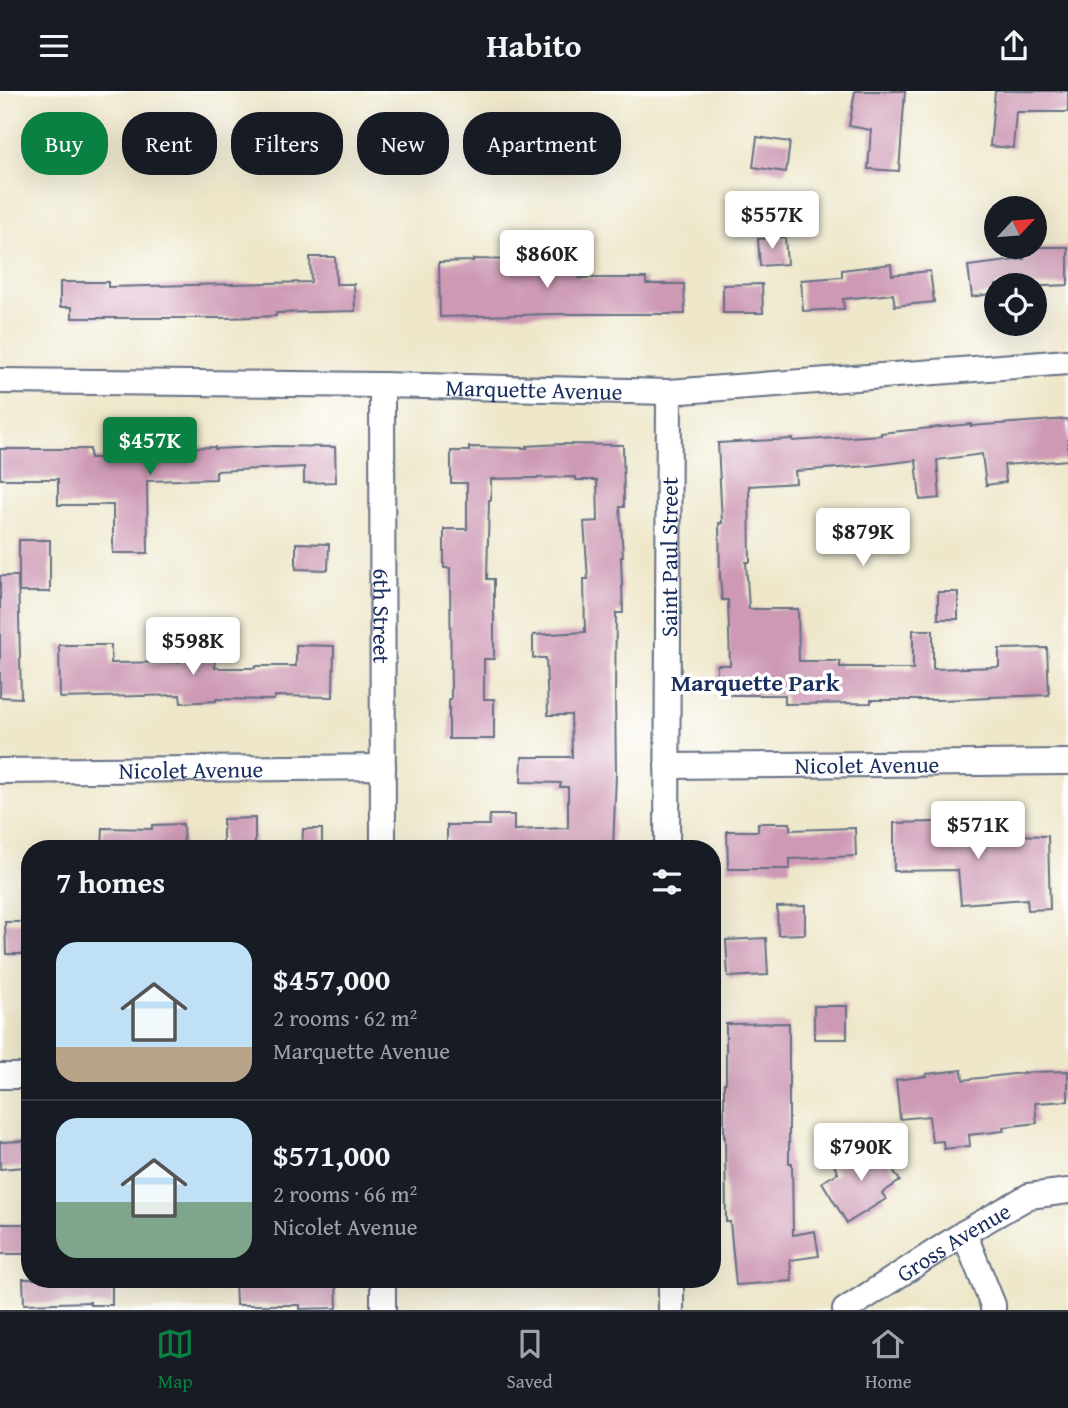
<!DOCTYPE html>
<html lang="en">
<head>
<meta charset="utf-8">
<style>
	:root { --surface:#171b24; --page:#242831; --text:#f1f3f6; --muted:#9ea1a6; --line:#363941; --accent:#0b8043 }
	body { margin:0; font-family:"Gentium Book Plus",serif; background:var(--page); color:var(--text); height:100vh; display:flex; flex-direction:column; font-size:26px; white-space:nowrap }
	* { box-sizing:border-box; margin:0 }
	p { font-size:23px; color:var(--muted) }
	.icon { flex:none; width:38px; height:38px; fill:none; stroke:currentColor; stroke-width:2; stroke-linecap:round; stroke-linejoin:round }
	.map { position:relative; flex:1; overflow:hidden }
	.sheet { position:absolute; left:21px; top:749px; width:700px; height:448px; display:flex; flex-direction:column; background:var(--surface); border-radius:28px; box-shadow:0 7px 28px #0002 }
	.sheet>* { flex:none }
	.guide { position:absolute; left:21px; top:21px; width:700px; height:63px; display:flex; gap:14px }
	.needle { width:46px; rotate:64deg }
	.controls { position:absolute; left:984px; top:105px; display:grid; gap:14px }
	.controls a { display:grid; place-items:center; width:63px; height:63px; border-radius:50%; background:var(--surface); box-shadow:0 7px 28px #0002; font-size:35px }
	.price { position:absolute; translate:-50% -60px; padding:0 16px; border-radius:7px; background:#fff; color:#222; font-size:23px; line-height:46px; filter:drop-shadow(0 2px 4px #0008) }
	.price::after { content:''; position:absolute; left:50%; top:42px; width:21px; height:16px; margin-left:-10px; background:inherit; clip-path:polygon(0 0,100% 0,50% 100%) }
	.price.current { background:var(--accent); color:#fff }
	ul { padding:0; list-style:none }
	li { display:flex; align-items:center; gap:21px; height:175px; padding:0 35px }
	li+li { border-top:2px solid var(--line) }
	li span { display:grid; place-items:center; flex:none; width:196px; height:140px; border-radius:21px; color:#555 }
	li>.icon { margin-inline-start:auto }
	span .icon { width:84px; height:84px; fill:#fffc; stroke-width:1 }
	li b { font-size:30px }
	h2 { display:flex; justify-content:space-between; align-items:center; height:84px; padding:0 35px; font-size:30px }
	.pill { padding:0 24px; border-radius:28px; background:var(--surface); box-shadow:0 7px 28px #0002; font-size:24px; line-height:63px }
	.pill.current { background:var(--accent); color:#fff }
	header { display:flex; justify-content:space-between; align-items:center; height:91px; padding:0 35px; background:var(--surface); font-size:32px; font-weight:700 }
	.menu { display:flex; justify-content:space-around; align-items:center; height:98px; border-top:2px solid var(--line); background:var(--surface); font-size:19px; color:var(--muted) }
	.menu a { display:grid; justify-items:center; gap:4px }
	.menu .current { color:var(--accent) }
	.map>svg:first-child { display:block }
	.building { fill:#cd99b4 }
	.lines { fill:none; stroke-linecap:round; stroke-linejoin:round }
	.street-casing { stroke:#656f84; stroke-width:28 }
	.street { stroke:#fff; stroke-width:24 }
	.labels { text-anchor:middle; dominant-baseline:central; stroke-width:7; stroke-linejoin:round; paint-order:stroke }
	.street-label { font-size:23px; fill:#1b2f5e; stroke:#fff }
	.neighbourhood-label { font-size:24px; font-weight:bold; fill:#1b2f5e; stroke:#fff }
</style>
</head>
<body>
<header><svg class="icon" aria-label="menu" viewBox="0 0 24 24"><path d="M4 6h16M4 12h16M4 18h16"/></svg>Habito<svg class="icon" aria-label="share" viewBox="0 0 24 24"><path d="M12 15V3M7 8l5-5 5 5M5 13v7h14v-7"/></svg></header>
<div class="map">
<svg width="1068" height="1219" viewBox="0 0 1068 1219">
	<rect width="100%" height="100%" fill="#fff"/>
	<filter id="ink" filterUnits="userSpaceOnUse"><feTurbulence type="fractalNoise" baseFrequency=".0143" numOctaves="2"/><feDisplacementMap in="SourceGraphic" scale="14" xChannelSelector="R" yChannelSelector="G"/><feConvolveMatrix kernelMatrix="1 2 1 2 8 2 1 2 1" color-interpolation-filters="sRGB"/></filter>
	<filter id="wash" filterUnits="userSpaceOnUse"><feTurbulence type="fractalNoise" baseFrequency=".00686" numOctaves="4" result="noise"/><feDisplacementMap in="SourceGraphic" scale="28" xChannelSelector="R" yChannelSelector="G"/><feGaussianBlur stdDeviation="1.57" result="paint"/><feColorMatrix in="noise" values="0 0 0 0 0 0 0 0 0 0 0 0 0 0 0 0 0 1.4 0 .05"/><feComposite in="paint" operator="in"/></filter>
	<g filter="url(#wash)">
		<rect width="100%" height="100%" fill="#eee7ca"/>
		<g id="blocks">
			<path class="building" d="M855,0H905L899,80L868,78L871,39L849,35Z
				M995,0H1068V21H1016L1013,57L990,55Z
				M757,46L790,51L786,81L753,76Z
				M785,146L787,173L760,175L758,148Z
				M1023,156H1068V194L1046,195L996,194V202L972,206L968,175L1024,168Z
				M579,165V187H646V193H684L685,223H554L440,226L439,171L473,170V168L517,169V166Z
				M310,166H335L336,193H354L355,220L276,222V225L227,227H72V216H60V191H108V196L311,191Z
				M891,173L892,184L930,180L934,211L895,215L893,203L843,208L844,218L803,220L801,189L842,186V179Z
				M762,193L763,222H723V194Z
				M1068,328V369L1004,374L1006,391L986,394L982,363L937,369L940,407L920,409L916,369L868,375L795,380L796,392L749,395L750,471H746L749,518H798L799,570H840V576H871V578H913V539H933V578L999,576V558L1047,557L1049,604L990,606V607L942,609H871V612L785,613V604H717V574H730L728,509H722L720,486L719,432H722L718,352L793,348V350L881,344V342L971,333V335Z
				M561,353L623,354L624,416H620L623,466H621L623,522H616L615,602L616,684L613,758H447V734H489L490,724H514V739L568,737V696H560L561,692L521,691L522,666H572L571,624H548L546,567H533V544L585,541L584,488H588L584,431L598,430L597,389H576V386L491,388V409H489L487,488H494V568H484V608H494V648H449V608H451L450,477H444V438H467V392H451V360H469V356L527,357L526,355Z
				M274,355L335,356L336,391L304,392V376L216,380V388L147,390L148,462H113V414H58V388H0V358H90V367H133V359L179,360L178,357L215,356V358Z
				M19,449H50V501H19Z
				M296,452L329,453L328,479L296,478Z
				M0,485H18L21,607L0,606Z
				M938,501H958V528H938Z
				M59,554H111V572L179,571V568L215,566V577H255V575H296V554L334,555L333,606L275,605L274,609L216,608V610L181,612L180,604L60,607Z
				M255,727V758H223V728Z
				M976,730V743L1048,745L1050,818L1028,819L1027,808L961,813L958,779L894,780V732Z
				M758,732H790V739L855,737L856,765L790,768V778H728L727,740H758Z
				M183,733L184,758H102L103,737L152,738V734Z
				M303,738H322V758H302Z
				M805,815V843L778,844L777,816Z
				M5,831H30V863H6Z
				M766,847L768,884L728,886L726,849Z
				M814,915H847V948H814Z
				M789,932V1072H792L793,1144L815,1140L819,1165L790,1169L792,1190L736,1194L730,1131H726L725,1046H724V992H726V933Z
				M962,979L963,989L1031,981L1068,980V1010L1035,1012L1037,1032L1003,1036L1004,1040L969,1044L970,1055L944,1058L943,1050L932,1051L929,1025L900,1028L896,989L926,985V983Z
				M24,1050L25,1076L0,1078V1051Z
				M863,1056L868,1063L879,1056L900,1090L882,1102L886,1108L847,1132L822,1091L838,1082L834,1074Z
				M0,1133H30V1163H0Z
				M23,1188H112V1214H90V1211L24,1213Z
				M235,1188H336L337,1217L300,1218V1214H236Z"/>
		</g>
	</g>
	<g filter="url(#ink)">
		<use href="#blocks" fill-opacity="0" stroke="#656f84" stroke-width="2"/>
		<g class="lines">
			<g class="street-casing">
				<g id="street">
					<path id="s1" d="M0,290L382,294L669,301L1068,271"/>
					<path id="s2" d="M382,294L383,758"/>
					<path id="s3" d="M667,675L1068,671"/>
					<path id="s4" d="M0,680L383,676"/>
					<path id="s5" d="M667,758L669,301"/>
					<path d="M0,985H30"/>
					<path d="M964,1142L993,1214V1219"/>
					<path d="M383,1188V1219"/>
					<path d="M671,1188V1219"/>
					<path id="s6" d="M845,1219L964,1142L1029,1105L1068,1100"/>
				</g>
			</g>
			<use href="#street" class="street"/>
		</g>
	</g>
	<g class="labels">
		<g class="street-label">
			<text stroke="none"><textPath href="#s1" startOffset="534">Marquette Avenue</textPath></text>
			<text stroke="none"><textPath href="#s5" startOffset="292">Saint Paul Street</textPath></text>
			<text stroke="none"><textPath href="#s2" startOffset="231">6th Street</textPath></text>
			<text stroke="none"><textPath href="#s3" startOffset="200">Nicolet Avenue</textPath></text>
			<text stroke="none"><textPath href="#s4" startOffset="191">Nicolet Avenue</textPath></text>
			<text stroke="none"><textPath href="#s6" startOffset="128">Gross Avenue</textPath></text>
		</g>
		<g class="neighbourhood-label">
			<text x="755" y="591">Marquette Park</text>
		</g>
	</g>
</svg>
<div class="controls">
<a><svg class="needle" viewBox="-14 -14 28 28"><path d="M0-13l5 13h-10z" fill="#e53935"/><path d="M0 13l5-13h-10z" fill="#9ea1a6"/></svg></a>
<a><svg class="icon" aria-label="locate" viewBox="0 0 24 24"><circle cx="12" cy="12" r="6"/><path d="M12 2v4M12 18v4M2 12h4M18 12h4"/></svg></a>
</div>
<b class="price" style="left:772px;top:160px">$557K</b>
<b class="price" style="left:547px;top:199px">$860K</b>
<b class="price current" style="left:150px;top:386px">$457K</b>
<b class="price" style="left:863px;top:477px">$879K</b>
<b class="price" style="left:193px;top:586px">$598K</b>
<b class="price" style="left:978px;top:770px">$571K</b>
<b class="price" style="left:861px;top:1092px">$790K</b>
<div class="guide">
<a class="pill current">Buy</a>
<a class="pill">Rent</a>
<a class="pill">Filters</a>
<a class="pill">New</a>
<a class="pill">Apartment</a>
</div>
<section class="sheet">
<h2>7 homes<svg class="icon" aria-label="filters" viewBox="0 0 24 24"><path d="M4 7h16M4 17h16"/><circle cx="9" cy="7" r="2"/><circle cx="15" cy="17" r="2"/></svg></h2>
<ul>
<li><span style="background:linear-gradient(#bfe0f5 75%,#b9a48a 0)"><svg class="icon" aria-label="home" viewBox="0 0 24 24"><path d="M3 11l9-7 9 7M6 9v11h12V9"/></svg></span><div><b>$457,000</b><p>2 rooms · 62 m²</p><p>Marquette Avenue</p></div></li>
<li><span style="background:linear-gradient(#bfe0f5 60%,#7fa58c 0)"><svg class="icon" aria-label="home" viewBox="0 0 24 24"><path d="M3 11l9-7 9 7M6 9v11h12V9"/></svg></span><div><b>$571,000</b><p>2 rooms · 66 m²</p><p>Nicolet Avenue</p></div></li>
</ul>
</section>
</div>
<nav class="menu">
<a class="current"><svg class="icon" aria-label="map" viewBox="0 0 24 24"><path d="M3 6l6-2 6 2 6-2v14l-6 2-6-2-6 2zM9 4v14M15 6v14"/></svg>Map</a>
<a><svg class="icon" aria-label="saved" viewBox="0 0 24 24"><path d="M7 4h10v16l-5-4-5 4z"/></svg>Saved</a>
<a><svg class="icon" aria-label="home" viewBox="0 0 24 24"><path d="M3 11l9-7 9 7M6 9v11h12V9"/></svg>Home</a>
</nav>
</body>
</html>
